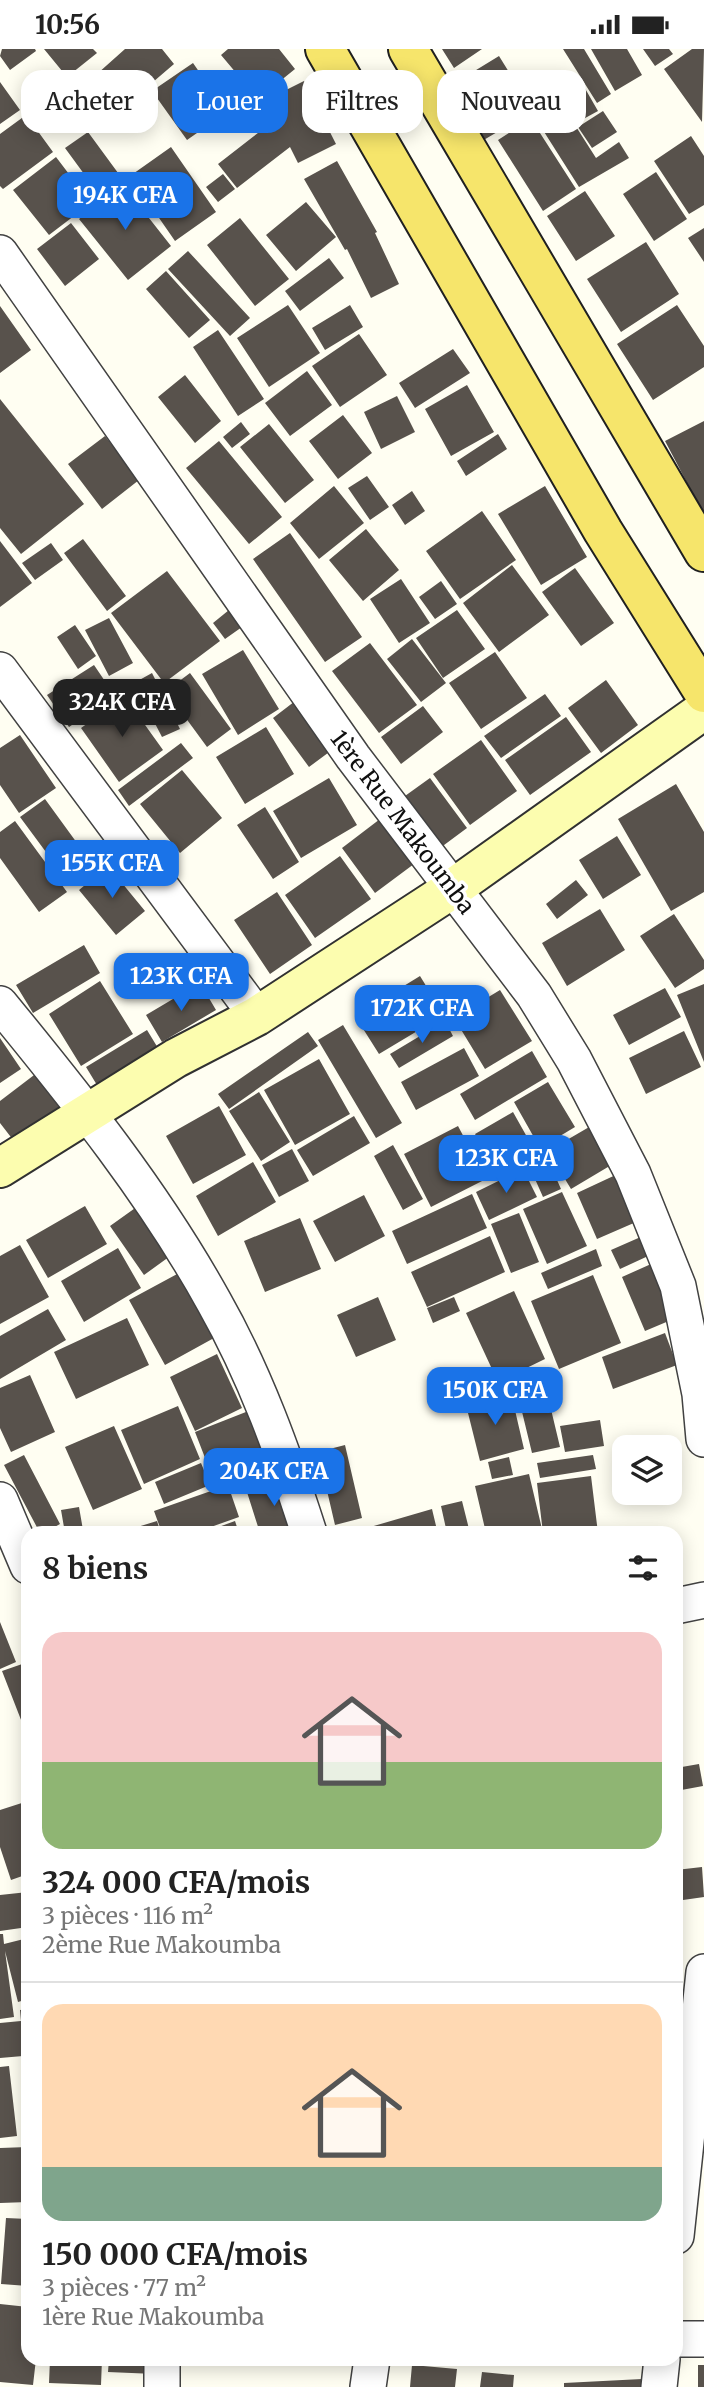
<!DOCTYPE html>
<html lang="fr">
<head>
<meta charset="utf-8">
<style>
	:root { --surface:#fff; --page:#f2f2f2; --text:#222; --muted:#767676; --line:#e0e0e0; --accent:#1a73e8 }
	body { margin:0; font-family:Merriweather,serif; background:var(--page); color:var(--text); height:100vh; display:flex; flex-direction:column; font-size:26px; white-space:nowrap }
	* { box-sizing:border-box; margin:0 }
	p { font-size:23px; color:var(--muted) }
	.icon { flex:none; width:38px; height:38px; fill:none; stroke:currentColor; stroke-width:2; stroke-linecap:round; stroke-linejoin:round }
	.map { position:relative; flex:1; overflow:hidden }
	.panel { position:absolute; left:21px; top:1477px; width:662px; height:840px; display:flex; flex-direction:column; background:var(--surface); border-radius:21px; box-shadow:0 4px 18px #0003 }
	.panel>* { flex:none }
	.banner { position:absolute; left:21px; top:21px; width:663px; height:63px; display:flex; gap:14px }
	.fabs { position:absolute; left:612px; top:1386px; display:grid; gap:14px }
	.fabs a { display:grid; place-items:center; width:70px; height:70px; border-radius:14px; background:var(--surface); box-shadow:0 4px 18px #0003; font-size:35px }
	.price { position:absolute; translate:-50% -60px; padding:0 16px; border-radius:14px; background:var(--accent); color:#fff; font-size:23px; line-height:46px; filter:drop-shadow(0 2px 4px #0008) }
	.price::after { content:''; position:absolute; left:50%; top:42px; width:21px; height:16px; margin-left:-10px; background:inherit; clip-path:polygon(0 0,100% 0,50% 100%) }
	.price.active { background:#222; color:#fff }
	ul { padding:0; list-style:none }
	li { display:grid; align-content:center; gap:14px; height:371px; padding:0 21px }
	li+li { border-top:2px solid var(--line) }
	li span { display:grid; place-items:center; height:217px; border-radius:21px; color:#555 }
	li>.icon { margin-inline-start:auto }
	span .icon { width:126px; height:126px; fill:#fffc; stroke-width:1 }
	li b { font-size:30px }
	h2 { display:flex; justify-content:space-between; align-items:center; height:84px; padding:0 21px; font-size:30px }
	.tag { padding:0 24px; border-radius:21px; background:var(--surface); box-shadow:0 4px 18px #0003; font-size:24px; line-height:63px }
	.tag.active { background:var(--accent); color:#fff }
	.status { display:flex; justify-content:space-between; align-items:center; height:49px; padding:0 35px; background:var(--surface); direction:ltr }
	.status svg { height:19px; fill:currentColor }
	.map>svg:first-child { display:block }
	.building { fill:#58524c }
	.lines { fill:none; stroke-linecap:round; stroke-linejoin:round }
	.street-casing { stroke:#424242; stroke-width:38 }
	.secondary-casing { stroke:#313131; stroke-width:42 }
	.primary-casing { stroke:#202020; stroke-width:42 }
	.street { stroke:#fff; stroke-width:35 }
	.secondary { stroke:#fcfdaf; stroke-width:38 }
	.primary { stroke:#f6e56b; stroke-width:38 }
	.labels { text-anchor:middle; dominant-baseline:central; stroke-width:7; stroke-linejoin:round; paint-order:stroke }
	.street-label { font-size:23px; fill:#0f0f0f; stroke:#fff }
</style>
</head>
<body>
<div class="status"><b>10:56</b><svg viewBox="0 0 49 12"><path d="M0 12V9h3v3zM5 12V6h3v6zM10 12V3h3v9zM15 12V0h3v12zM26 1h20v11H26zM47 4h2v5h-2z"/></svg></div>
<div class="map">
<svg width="704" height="2338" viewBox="0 0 704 2338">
	<rect width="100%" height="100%" fill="#fffef2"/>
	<path class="building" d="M2,0H35L36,2L10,21L0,7Z
		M44,0H93L97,4L67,28Z
		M125,0H162L174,15L125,57L97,25Z
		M228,0H279L295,20L258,50L221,6Z
		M442,0H482L454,19Z
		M563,0H584L611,45L597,54Z
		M591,0H627L642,26L615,42Z
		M643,0H669L673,5L655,17Z
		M692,0H704L702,73L664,20Z
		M499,7L533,62L482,92L450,37Z
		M193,14L227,63L187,91L152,42Z
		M579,29L598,62L576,74L557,41Z
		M304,32L336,95L298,114L290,98L237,139L218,115L276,70L266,51Z
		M0,33L20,61L0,75Z
		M559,51L596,109L619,93L629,109L579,138L534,67Z
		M603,62L617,83L592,99L578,78Z
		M26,66L53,103L3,140L0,137V85Z
		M531,70L576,140L543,162L498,91Z
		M88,83L121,128L98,144L65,99Z
		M691,87L704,107V156L689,165L654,112Z
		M171,98L216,163L175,192L130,127Z
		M56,108L91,154L49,186L13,141Z
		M337,112L377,183L375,184L399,235L371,249L347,200L345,201L304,130Z
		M656,123L687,170L654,192L623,145Z
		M223,125L235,140L218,153L206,138Z
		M123,136L171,197L128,231L79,170Z
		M585,142L615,187L576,212L547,167Z
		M306,153L336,188L296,222L266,186Z
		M240,169L289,230L255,257L207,196Z
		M71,174L99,210L65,237L37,200Z
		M704,179V213L688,189Z
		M646,193L679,245L621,283L587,230Z
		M188,202L250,269L230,287L168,220Z
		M329,209L344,229L300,262L285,242Z
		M166,222L210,271L189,289L146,240Z
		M288,256L320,304L269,338L237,289Z
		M350,256L363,278L325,301L312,279Z
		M677,256L704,297V318L653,351L617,295Z
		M0,257L31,301L0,324Z
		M218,281L264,350L238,367L193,298Z
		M359,285L387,326L340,358L312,317Z
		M453,300L470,324L415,359L399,334Z
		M307,322L332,356L290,387L265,354Z
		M185,326L221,372L195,394L158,348Z
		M467,336L494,383L451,407L425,360Z
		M397,347L415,383L381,400L364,363Z
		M0,350L84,455L21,505L0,479Z
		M343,366L372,404L338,430L309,392Z
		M704,372V466L665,392Z
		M241,373L250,385L232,399L223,388Z
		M269,375L314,431L285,454L240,398Z
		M498,385L507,400L466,427L457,412Z
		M105,387L139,431L102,460L68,415Z
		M219,392L282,468L249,495L186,419Z
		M367,427L389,458L370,471L348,439Z
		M334,437L364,474L319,510L290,474Z
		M545,437L587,508L541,536L498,465Z
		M412,442L425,462L405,476L392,456Z
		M482,462L516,511L460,550L426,502Z
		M366,480L399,521L363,552L329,511Z
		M290,484L362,588L325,613L253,510Z
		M83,490L126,547L107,562L64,504Z
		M0,492L32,534L0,558Z
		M51,494L63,511L35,531L22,514Z
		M512,516L549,566L499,603L463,554Z
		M575,519L614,574L581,597L542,543Z
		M167,522L220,592L164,634L111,564Z
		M401,530L430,574L399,594L370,550Z
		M441,532L457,555L435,570L419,548Z
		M229,561L242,578L225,590L213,574Z
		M457,561L485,600L443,629L416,589Z
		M109,569L133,614L109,627L85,581Z
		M75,576L96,607L78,620L57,588Z
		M412,590L446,634L421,653L387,610Z
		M370,594L417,656L379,684L332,622Z
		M243,601L279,660L238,686L202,625Z
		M495,603L527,649L481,680L449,634Z
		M94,616L115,647L69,678L47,646Z
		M152,624L180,680L162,688L134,634Z
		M190,624L231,680L207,698L166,642Z
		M606,631L638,676L601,704L568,659Z
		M545,645L561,667L501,709L484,687Z
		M303,646L340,695L309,718L273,669Z
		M125,648L163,701L119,733L81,679Z
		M423,657L443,683L401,715L381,688Z
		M566,668L591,703L530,746L505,711Z
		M266,678L294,725L245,755L216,708Z
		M20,686L56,739L19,764L0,736V699Z
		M481,691L517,742L470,776L433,725Z
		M181,694L193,709L129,757L118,741Z
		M182,721L222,769L180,804L140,755Z
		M329,729L357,776L301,809L273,762Z
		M430,729L467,779L436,802L398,752Z
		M676,735L704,783V843L671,862L618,770Z
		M45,750L85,805L60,822L20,768Z
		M265,758L299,813L273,830L237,776Z
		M384,767L418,812L375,844L342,799Z
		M15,772L67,843L39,863L0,809V783Z
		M617,787L641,826L603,850L579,811Z
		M340,807L371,850L315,889L285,846Z
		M108,817L145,862L116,886L79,841Z
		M576,831L588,846L557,870L546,855Z
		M277,843L312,896L270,925L234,871Z
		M600,860L625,901L567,937L542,894Z
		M674,865L704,911V920L675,939L640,887Z
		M84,896L100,924L33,964L16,936Z
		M420,927L444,966L379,1005L355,967Z
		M100,932L133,985L81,1017L49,965Z
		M200,934L216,961L162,993L146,966Z
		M704,935V1013L677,946Z
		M665,939L681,968L629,996L613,966Z
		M500,941L532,992L485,1020L454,969Z
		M445,972L453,987L399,1019L390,1005Z
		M343,976L402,1074L376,1089L318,991Z
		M147,981L161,1004L100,1041L86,1018Z
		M684,982L701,1018L646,1045L629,1009Z
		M308,983L318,997L229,1060L218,1045Z
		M0,989L21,1020L0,1034Z
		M464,999L479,1027L416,1061L401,1033Z
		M532,1002L547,1028L475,1071L460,1045Z
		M319,1010L350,1065L295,1096L264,1041Z
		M42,1020L69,1057L17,1096L0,1074V1052Z
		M548,1033L575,1078L540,1099L514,1053Z
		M259,1043L290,1093L261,1112L229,1062Z
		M219,1057L246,1106L193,1135L166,1087Z
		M513,1063L536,1104L498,1125L475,1085Z
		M354,1067L370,1094L313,1127L297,1101Z
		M596,1074L618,1112L571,1140L548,1102Z
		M458,1077L486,1130L431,1158L404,1105Z
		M393,1096L423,1150L403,1161L374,1107Z
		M292,1100L309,1132L279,1148L262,1116Z
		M253,1113L276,1153L218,1187L196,1147Z
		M549,1113L561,1140L543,1148L531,1121Z
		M523,1120L537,1148L489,1171L476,1143Z
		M622,1123L643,1170L597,1190L577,1144Z
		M562,1143L587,1197L547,1215L523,1160Z
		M472,1145L487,1179L407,1215L392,1182Z
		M364,1146L385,1187L335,1213L313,1172Z
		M85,1157L107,1195L48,1229L26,1191Z
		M138,1157L173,1205L144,1226L110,1177Z
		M519,1164L539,1213L511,1224L491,1175Z
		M300,1169L321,1220L265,1243L244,1192Z
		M652,1183L659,1202L620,1220L611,1201Z
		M490,1187L505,1223L427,1258L411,1223Z
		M20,1196L49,1248L0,1275V1207Z
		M118,1199L141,1239L84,1273L61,1232Z
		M596,1200L602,1217L548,1240L541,1224Z
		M660,1211L683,1266L645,1282L622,1228Z
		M179,1224L214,1289L165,1316L129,1251Z
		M593,1226L621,1294L559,1320L531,1252Z
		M514,1242L545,1310L498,1333L466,1264Z
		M378,1248L396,1291L356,1308L337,1266Z
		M454,1248L460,1262L433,1274L427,1259Z
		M48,1260L66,1291L0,1330V1287Z
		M127,1269L149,1316L76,1350L54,1303Z
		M665,1284L677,1316L613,1340L602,1308Z
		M217,1305L242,1359L195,1382L170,1328Z
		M30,1326L55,1383L11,1403L0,1379V1339Z
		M544,1331L560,1398L532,1404L516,1338Z
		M511,1344L524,1400L480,1412L466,1356Z
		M178,1357L200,1410L144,1435L121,1381Z
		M251,1361L271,1410L214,1432L195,1383Z
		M600,1371L604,1397L565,1403L560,1377Z
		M114,1377L142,1440L93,1461L65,1398Z
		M345,1396L362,1469L335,1476L318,1403Z
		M24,1406L60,1475L44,1484H40L4,1416Z
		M593,1406L596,1420L540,1429L537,1414Z
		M509,1408L513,1426L492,1430L488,1413Z
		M201,1414L210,1436L164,1455L155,1433Z
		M529,1425L542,1480L524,1484H486L475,1437Z
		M591,1427L598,1484H543L537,1434Z
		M284,1428L301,1484H260L246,1440Z
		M228,1436L239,1468L194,1484H162L154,1462Z
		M462,1452L470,1484H447L441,1457Z
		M79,1458L83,1481L65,1484L61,1461Z
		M432,1460L437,1481L427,1484H361L360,1481Z
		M157,1472L161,1484H121V1483Z
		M235,1472L239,1484H202Z
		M0,1573L16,1613L0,1620Z
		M28,1613V1674L23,1676L2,1622Z
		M699,1715L703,1737L676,1742V1719Z
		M28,1752V1825L11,1831L0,1798V1761Z
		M702,1818L704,1848L676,1852V1821Z
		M28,1843V1878L0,1882V1846Z
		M0,1885H3L4,1895L28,1889V1950L18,1953L5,1902L14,1968L0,1970Z
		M28,1960V1999H24L21,1986L23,2007L0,2009V1974L21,1972L20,1961Z
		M676,1961H693V1999L676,2000Z
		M9,2017L17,2087L0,2089V2018Z
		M28,2098V2153L0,2154V2099Z
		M6,2169L28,2170V2237L1,2235Z
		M0,2255L28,2258V2310H36L33,2336L0,2333Z
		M50,2310H102L101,2336L49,2334Z
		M109,2310H156L155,2325L108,2323Z
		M412,2316L457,2320L455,2338H410Z
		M698,2316H704V2338H698Z
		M482,2323L514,2326L513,2338H480Z
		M642,2330V2338H564V2334Z"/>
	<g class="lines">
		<g class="street-casing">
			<path id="street" d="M0,204L353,708L534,946L574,1011L633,1125L678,1237L700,1345L704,1390
				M0,621L257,967
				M0,955C77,1049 155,1146 214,1253C255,1325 284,1406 309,1484
				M0,1451L28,1517
				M676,1557L704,1551
				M676,2187L704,1923
				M676,2290H704
				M162,2310V2338
				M368,2338L372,2310
				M659,2338L662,2310"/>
		</g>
		<g class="secondary-casing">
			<path id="secondary" d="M0,1119L176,1009L257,967L452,840L704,661"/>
		</g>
		<g class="primary-casing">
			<path id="primary" d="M325,0L603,482L704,644
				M408,0L704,503"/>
		</g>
		<use href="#street" class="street"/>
		<use href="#secondary" class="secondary"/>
		<use href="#primary" class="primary"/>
	</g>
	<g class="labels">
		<g class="street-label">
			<text transform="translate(403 773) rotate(53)">1ère Rue Makoumba</text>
		</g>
	</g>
</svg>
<div class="fabs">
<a><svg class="icon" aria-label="layers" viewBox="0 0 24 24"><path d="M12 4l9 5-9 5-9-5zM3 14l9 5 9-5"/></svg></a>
</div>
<b class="price" style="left:125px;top:183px">194K CFA</b>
<b class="price active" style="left:122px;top:690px">324K CFA</b>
<b class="price" style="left:112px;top:851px">155K CFA</b>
<b class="price" style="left:181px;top:964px">123K CFA</b>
<b class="price" style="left:422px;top:996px">172K CFA</b>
<b class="price" style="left:506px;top:1146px">123K CFA</b>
<b class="price" style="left:495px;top:1378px">150K CFA</b>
<b class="price" style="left:274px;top:1459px">204K CFA</b>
<div class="banner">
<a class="tag">Acheter</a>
<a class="tag active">Louer</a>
<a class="tag">Filtres</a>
<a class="tag">Nouveau</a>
</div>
<section class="panel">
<h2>8 biens<svg class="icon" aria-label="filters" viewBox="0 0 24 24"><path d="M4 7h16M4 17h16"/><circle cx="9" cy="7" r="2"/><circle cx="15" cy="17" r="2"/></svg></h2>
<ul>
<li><span style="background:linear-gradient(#f6c9c9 60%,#8fb573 0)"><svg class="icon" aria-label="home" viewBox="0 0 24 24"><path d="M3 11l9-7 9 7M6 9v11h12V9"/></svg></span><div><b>324 000 CFA/mois</b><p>3 pièces · 116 m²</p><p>2ème Rue Makoumba</p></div></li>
<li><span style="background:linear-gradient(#ffd9b3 75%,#7fa58c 0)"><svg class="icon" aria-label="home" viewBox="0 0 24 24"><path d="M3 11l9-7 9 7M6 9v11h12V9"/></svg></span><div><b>150 000 CFA/mois</b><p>3 pièces · 77 m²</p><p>1ère Rue Makoumba</p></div></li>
</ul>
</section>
</div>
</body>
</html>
